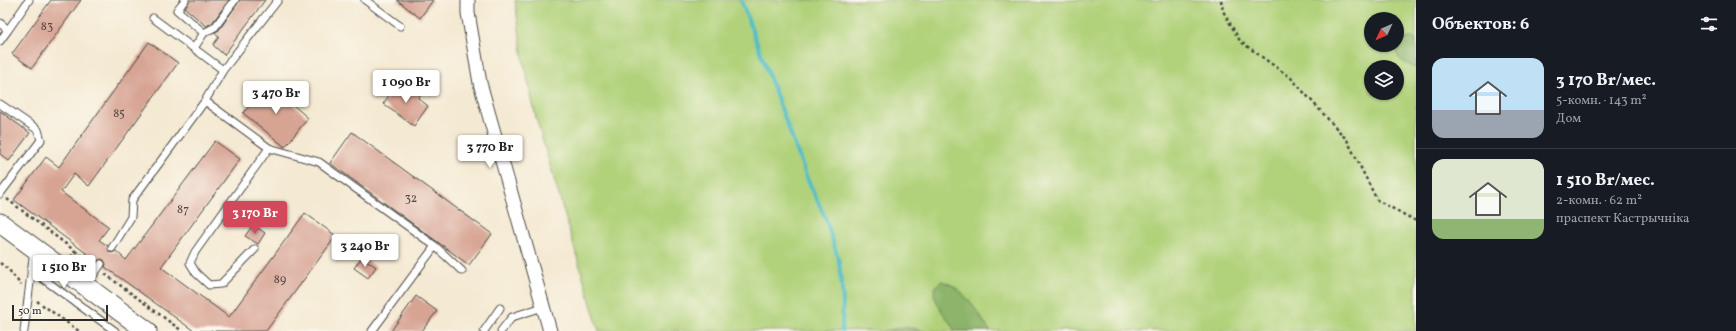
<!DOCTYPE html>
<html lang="ru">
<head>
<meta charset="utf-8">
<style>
	:root { --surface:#171b24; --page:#20242c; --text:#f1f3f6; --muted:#9ea1a6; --line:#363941; --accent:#d1495b }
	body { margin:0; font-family:Vollkorn,serif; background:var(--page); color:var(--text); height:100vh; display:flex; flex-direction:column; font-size:15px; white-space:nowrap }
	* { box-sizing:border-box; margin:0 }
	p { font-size:13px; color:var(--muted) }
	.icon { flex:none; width:22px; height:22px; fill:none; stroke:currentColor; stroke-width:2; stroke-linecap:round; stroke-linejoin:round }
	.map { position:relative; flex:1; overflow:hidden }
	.sheet { display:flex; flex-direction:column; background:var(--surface); width:320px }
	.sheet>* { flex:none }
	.needle { width:26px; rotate:226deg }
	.fabs { position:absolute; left:1364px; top:12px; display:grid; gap:8px }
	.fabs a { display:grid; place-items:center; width:40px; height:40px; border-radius:50%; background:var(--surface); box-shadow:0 1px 3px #0004; font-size:20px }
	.scale { position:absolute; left:12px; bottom:10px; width:96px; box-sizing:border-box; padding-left:4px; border:2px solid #2b2b2b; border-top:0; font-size:11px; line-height:14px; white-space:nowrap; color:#2b2b2b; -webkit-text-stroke:3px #fbf7ec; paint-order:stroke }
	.price { position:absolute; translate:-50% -34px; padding:0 9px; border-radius:4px; background:#fff; color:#222; font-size:13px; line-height:26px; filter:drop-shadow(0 1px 2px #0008) }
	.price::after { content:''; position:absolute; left:50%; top:24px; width:12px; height:9px; margin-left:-6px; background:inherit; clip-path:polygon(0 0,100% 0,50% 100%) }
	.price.selected { background:var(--accent); color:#fff }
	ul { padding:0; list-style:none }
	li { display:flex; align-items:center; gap:12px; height:100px; padding:0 16px }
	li+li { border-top:1px solid var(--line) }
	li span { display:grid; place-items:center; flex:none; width:112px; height:80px; border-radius:12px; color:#555 }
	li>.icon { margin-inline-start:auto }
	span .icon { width:48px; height:48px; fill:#fffc; stroke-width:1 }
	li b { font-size:17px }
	h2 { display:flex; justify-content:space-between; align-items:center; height:48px; padding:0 16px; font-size:17px }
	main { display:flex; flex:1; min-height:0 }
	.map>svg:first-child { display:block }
	.green { fill:#b1d27a; stroke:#6e7e52; fill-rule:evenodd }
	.forest { fill:#8cb46a; stroke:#5c704a }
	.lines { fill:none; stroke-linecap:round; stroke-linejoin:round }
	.stream { stroke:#4fbec4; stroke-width:4 }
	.building { fill:#d7a393 }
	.service-casing { stroke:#494844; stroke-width:9 }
	.minor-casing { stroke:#494844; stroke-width:15 }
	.secondary-casing { stroke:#494844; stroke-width:21 }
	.path { stroke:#494844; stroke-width:2.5; stroke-dasharray:3 3; stroke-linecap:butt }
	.service { stroke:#fff; stroke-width:7 }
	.minor { stroke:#fff; stroke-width:13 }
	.secondary { stroke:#fff; stroke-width:19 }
	.labels { text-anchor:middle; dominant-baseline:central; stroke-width:3.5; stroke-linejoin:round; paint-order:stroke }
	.number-label { font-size:12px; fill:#564945 }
</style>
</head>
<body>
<main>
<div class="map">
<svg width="1416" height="331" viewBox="0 0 1416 331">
	<rect width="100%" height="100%" fill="#fbf7ec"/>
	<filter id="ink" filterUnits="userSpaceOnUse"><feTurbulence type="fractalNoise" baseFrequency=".025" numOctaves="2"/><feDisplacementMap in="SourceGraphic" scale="8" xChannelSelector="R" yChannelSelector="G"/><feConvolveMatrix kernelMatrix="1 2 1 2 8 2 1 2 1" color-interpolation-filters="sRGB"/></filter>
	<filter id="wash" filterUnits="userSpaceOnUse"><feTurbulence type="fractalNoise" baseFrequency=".012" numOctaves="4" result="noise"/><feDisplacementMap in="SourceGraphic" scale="16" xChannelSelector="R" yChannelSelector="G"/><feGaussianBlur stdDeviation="0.9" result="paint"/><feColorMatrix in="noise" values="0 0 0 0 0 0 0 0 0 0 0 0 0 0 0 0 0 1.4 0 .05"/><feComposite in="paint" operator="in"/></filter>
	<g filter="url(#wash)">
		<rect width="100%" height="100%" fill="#f4e9d2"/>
		<path class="green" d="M515,0H1416V331H599L536,118L523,59ZM1371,19H1397V45H1371ZM1371,67H1397V93H1371Z"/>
		<path class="forest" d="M1410,38L1416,39V68C1402,62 1391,57 1400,41Z
			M942,281C964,287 978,313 990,331H955C950,322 933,302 934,291C935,286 938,284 942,281Z
			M903,327L919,329L923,331H884Z"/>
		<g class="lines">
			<path class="stream" d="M741,0L807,178L825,217L839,261L843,300L842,331"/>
		</g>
		<g id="blocks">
			<path class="building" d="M51,0H81L32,68L12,54Z
				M190,0H229L212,23L206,26L185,8Z
				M240,0H265L224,55L213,45L219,37L214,33L219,30Z
				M397,0H433L420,18Z
				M149,42L178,63L89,186L74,174L61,192L109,227L99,240L108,246L109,252L112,253L116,251L126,260L215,141L240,159L161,267L229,317L305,213L336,236L266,331H194L105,267L106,264L104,260L101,259L97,261L14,200L46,157L59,167Z
				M269,84L308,118L285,147L243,113Z
				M397,84L407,91L410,86L421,94L418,98L428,106L414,126L383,104Z
				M0,111L30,133L9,161L0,154Z
				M352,132L492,234L469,265L330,163Z
				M253,225L265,233L258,244L245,236Z
				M362,257L376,267L368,278L354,268Z
				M416,296L437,311L422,331H391Z"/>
		</g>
	</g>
	<g filter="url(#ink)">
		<use href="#blocks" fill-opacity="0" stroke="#494844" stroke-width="1"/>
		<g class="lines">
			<g class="service-casing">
				<path id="service" d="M185,0L177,10L204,33
					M365,0L400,26
					M153,18L223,70
					M0,23L8,30L29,0
					M0,41L8,30
					M194,48L204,33L215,27L235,0
					M205,101L269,148L319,162L435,246L462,271
					M0,104L38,130L41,140L0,194
					M112,248L131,217L132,200L205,101L223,70L278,0
					M255,249L221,284L209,285L196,273L190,263L195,252L269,148
					M31,270L115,331
					M86,286L101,264
					M24,331L34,250
					M372,331L435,246
					M484,331L500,308
					M501,331L512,317L543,307"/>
			</g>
			<g class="minor-casing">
				<path id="minor" d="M468,0V13L480,83L550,331"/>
			</g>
			<g class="secondary-casing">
				<path id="secondary" d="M0,223L147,331"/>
			</g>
			<path class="path" d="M1221,0L1223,11L1240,41L1291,78L1347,140L1377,200L1416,221
				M7,199L75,251L71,257
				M75,251L92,264
				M0,263L9,270L21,285
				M105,274L182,331
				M37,301L79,331"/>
			<use href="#service" class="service"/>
			<use href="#minor" class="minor"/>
			<use href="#secondary" class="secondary"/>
		</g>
	</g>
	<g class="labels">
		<g class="number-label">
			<text x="47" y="27">83</text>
			<text x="119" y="114">85</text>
			<text x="411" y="199">32</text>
			<text x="183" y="210">87</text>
			<text x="280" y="280">89</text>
		</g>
	</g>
</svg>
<div class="fabs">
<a><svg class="needle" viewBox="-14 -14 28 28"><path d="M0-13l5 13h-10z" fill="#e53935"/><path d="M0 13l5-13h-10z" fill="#9ea1a6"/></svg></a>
<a><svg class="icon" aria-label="layers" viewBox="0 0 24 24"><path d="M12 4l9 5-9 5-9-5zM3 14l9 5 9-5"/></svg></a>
</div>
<div class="scale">50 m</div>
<b class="price" style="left:406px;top:104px">1 090 Br</b>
<b class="price" style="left:276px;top:115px">3 470 Br</b>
<b class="price" style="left:490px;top:169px">3 770 Br</b>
<b class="price selected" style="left:255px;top:235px">3 170 Br</b>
<b class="price" style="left:365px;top:268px">3 240 Br</b>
<b class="price" style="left:64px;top:289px">1 510 Br</b>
</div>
<section class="sheet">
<h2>Объектов: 6<svg class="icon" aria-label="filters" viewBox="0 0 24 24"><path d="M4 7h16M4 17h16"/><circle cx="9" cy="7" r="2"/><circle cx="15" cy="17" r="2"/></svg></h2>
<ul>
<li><span style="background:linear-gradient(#bfe0f5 65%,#9aa5b1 0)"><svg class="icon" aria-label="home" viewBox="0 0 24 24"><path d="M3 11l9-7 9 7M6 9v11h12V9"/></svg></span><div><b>3 170 Br/мес.</b><p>5-комн. · 143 m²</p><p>Дом</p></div></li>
<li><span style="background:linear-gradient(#dfe7d0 75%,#8fb573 0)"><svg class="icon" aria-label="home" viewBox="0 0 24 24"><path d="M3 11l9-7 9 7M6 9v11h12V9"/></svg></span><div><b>1 510 Br/мес.</b><p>2-комн. · 62 m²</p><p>праспект Кастрычніка</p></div></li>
</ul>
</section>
</main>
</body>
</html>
